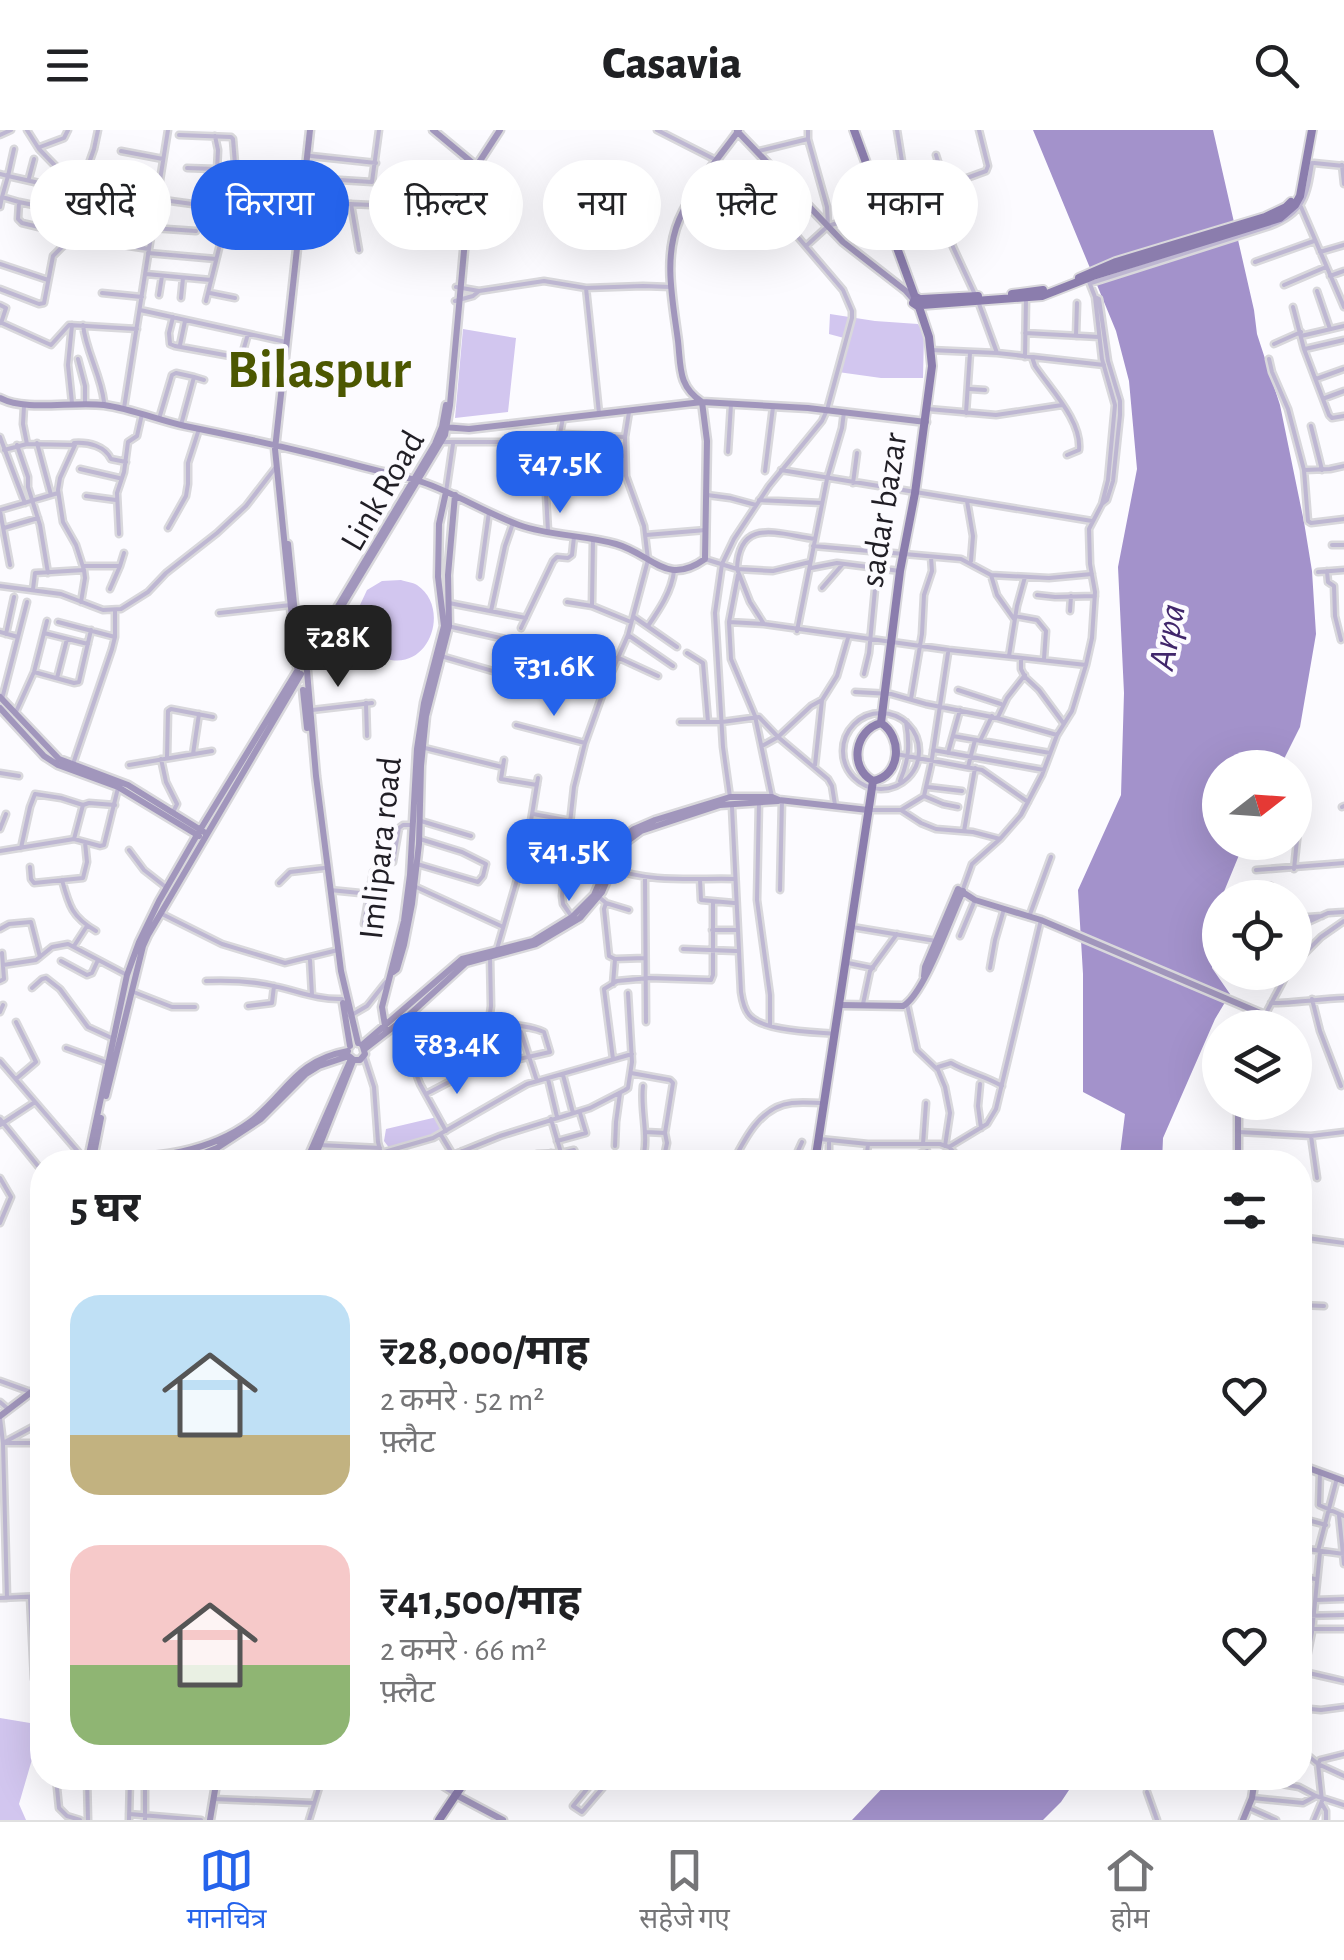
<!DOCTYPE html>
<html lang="hi">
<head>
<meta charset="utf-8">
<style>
	:root { --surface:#fff; --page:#f6f6f6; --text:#202124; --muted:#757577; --line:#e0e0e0; --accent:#2563eb }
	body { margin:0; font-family:"Alegreya Sans","Noto Sans Devanagari",sans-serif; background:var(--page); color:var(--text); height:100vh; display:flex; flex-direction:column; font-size:38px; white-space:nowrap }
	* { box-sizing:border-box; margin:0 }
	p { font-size:32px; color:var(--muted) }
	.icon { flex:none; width:55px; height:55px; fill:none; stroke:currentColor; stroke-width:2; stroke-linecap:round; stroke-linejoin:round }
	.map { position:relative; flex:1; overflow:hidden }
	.drawer { position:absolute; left:30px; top:1020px; width:1282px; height:640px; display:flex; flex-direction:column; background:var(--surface); border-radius:40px; box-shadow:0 10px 40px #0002 }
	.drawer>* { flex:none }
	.top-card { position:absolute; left:30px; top:30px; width:1285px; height:90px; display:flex; gap:20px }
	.needle { width:65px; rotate:73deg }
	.tools { position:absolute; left:1202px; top:620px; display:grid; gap:20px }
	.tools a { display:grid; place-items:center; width:110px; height:110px; border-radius:50%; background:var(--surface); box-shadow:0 10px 40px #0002; font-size:50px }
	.price { position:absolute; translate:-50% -85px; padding:0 22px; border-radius:20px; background:var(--accent); color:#fff; font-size:32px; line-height:65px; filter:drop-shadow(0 2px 5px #0008) }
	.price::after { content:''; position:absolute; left:50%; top:60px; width:30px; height:22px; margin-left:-15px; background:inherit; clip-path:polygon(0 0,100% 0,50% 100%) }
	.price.selected { background:#222; color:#fff }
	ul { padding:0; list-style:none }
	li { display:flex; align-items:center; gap:30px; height:250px; padding:0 40px }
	li span { display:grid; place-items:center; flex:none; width:280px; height:200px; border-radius:30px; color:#555 }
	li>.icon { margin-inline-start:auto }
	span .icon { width:120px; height:120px; fill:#fffc; stroke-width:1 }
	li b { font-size:42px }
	h2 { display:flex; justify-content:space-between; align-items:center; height:120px; padding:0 40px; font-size:42px }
	.tag { padding:0 35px; border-radius:45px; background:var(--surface); box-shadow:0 10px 40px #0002; font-size:35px; line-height:90px }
	.tag.selected { background:var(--accent); color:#fff }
	header { display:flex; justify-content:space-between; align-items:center; height:130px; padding:0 40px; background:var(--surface); font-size:45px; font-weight:800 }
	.tab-bar { display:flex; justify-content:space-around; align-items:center; height:140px; border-top:2px solid var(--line); background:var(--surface); font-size:28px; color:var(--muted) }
	.tab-bar a { display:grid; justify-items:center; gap:5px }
	.tab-bar .selected { color:var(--accent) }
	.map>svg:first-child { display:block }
	.green { fill:#d2c6ef }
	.water { fill:#a392cb }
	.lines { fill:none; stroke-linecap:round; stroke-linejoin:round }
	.street-casing { stroke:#d9d8dc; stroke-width:9 }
	.secondary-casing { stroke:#d9d8dc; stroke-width:11 }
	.primary-casing { stroke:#d9d8dc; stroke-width:12 }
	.street { stroke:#beb7d2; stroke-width:4 }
	.secondary { stroke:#a196bc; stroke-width:6 }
	.primary { stroke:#8b7dad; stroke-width:8 }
	.labels { text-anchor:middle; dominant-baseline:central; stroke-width:9; stroke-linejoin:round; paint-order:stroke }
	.street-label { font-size:35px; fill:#201e25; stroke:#fcfbff }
	.water-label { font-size:38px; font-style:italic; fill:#40266b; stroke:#fcfbff }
	.town-label { font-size:55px; font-weight:bold; fill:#4c5701; stroke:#fcfbff }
</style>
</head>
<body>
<header><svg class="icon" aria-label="menu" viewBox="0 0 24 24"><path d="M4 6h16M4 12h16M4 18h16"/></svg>Casavia<svg class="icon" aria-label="search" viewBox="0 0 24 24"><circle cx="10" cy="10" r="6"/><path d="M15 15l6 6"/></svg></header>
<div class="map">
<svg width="1344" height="1690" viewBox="0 0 1344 1690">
	<rect width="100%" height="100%" fill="#fcfbff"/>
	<path class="green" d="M830,184L875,191L918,194L924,204L923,248H881L838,242L844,208L829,204Z
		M463,199L516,208L508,282L455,288Z
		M401,450C407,452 412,452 417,455C450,477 431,537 391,530C384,529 375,523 368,521L357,495L360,475L367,460L382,451Z
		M437,987L444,1001L441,1005L390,1019L384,1011L386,999Z
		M0,1588L42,1595L19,1674L26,1690H0Z"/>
	<path class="water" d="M1033,0H1213L1254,180L1257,204L1280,275L1304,392L1312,441L1316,504L1300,597L1280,637L1220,638V712L1244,713L1216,781L1212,838L1230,864L1215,889L1163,1008L1162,1032H1119L1125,984L1083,962V844L1078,760L1121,665L1124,563L1118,437L1137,339L1129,251L1116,201Z
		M892,1648H1077L1061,1672L1043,1690H852Z"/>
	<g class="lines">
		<g class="street-casing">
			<path id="street" d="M27,0L39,19L68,49L58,101
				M657,0L716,30L763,66L843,160L852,181V188L827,280L822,291L769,356L734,409L722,434L715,483L723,617L730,667
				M808,0V9L827,77L828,96
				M897,0L913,100
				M0,5L11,0
				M179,5L231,7L233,9L235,34
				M215,6L218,20L217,40
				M40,17L64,8L68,0
				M121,21L163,29
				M759,21L808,9
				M936,25L945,54
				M311,26L376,33
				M1314,33L1344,36
				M1342,35L1344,54
				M187,38L216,39L213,62
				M0,44L8,46L14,19
				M29,48L34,29
				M308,48L372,52L379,0
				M70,49L95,53
				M216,49L240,54
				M83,50L94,19L98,0
				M48,55L8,46L2,67L19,72L18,89L22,93L102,112L149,119L124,278
				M935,59L953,117L978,171L997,223
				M205,60L299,91
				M237,68L243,38
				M156,69L207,76L244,87
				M19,72L48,78
				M94,72L153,83
				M305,72L372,75
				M351,74L359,120
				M0,77L2,67
				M63,77L91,81
				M1301,77L1344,177
				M152,98L196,101
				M892,102L947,98
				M806,116L828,96L882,79L986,41L988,36L979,0
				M149,119L168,0
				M1320,122L1344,115
				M148,123L216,129
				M1255,132L1314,111
				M0,134L48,150
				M146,144L211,150
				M1330,146L1344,141
				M1091,153L1270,96C1304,83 1307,66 1312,33
				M1284,155L1326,137
				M456,157L479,161
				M586,158L599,283
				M0,159L39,174L44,173L53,126L64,115L67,103
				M1317,161L1330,199
				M102,163L142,167
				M210,163L235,168
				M159,165L162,146
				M1095,167L1102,229L1115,275L1108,350L1102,374
				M181,168L183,148
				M206,171L225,94
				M455,171L473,166L479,161L544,151L586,158L643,156L671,157
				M0,175L6,178L1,193
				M1293,177L1304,219L1329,285L1332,288L1344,286
				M140,180L286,212
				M173,187L169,203L170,214L175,216L241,228L248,204
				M0,192L51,215L69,195L137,199
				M72,195L68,235L72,273
				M83,195C86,222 101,245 104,272
				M1025,203L1099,207
				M1076,206L1077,173
				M1301,206L1344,196
				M1274,214L1301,202
				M180,215L185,191
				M1305,219L1344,210
				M930,220L997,223L1104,235
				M1025,227L1026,168
				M1032,227L1035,236C1051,260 1082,291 1079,320L1067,325
				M78,229L85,256V273
				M1269,229L1272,242L1288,279L1304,340L1308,391L1311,393L1344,389
				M194,247L204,250
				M1316,249L1344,239
				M970,259L985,260
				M1325,268L1344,261
				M24,276L23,294L27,314
				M928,279L996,285L1062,275
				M966,283L970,223
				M159,289L172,245L176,243L194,247L181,295
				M1311,296L1322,340
				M562,304L625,307
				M0,307L25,373
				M442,312H559
				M37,313L51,365
				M74,313C89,312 105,316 111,329L126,332
				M17,315L28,347V357L40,395L48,443
				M4,320L27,314L75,315L60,348L58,360L63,392L76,415L84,440L85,448L81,472
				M728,322L731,274
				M556,327L585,323L625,326
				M80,339L119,348
				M781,340L1092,391
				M1304,340L1330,339L1344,336
				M765,341L773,277
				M853,353L857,323
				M446,362L453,314
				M707,365L730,368L756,375
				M86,366L116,370
				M759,370L822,373
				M967,371L973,406L971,431
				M0,380L58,363
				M0,381L10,435
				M4,398L38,388
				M168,398L186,366L188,354V333L199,299
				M548,401L546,365L551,350L563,288
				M119,404L117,363L124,342L128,312L137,306L142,284
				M646,405L706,400
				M1332,415H1344
				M813,416L961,429L991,445L1049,448L1092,444
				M705,429L737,439L750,472L764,494
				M810,432L773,441L737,439C739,387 777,404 815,409
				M84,436H120L124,423
				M811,438L837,433L900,441
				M1327,441L1328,452L1334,456L1335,486L1341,510
				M1318,442L1344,440
				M738,445L729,492L731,529L755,586L772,667
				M991,445L997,465L1014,489
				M480,447L489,382
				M0,456L61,464L103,480L121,479L148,462L166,443L217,403L246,376L276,337
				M822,458L842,435
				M33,459L35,443L84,440
				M110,459L120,436
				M1037,465L1055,467L1095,466
				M567,472L592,476L631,492
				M449,473L526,488
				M592,475L593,410
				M491,481L505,416L513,393
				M1070,481L1071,466
				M219,483L291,475
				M1015,486L1037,490L1046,501L1044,529
				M634,487L677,517
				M58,492L115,507
				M729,492L764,494L949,520L1086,535
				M648,496C659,480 672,461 674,441
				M452,497L505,509
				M521,498L553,431L557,427L568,428L572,425L574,407
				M797,501L827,349L842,298L844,282
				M0,502L18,507
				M44,503L88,514
				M6,504L14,467
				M628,505L673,536
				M687,523L703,533L708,592
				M543,524L619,528L658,546
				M441,526L517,548
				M1009,526L1017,476L1025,447
				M1021,528V539L1025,547L1039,560L1064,594
				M34,542L74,553L79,552L91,500
				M864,544L869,523L877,438
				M57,548L67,509
				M958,560L1001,574
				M855,562L891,564L926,574L997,588L1057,605
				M2,569L27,472
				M911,569L922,504L924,465L932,441L931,427
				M366,573L367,606
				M312,580L372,573
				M843 621a38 38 0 1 1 76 0a38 38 0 1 1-76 0Z
				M15,584L34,542L47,491
				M998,587L1007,568L1025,545
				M680,592H722L759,587L778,607L828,649L832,656L835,675
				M516,595L585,613
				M953,606L1050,623
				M980,611L992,586
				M762,616L778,607L811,576L822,570L837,546L848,508
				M425,618L502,637
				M933,620L1044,640
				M948,623L960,580
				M193,624L199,584
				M896,624L982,640L1028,672
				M167,628L168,581L171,579L213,587
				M161,629L166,652L177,674L174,680
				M504,630L501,649L537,655
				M73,634L112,519L115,507V480
				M129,635L212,621
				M815,635L822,570
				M968,637L975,610
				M0,643L19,646
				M900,651C909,630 910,614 906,592
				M928,657L962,661
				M924,666L943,674L958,677
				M759,671L757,770L770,865V895
				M732,677L741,862C742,869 744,879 749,885C762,901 814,902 835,904
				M1342,677L1344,676
				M868,680H901L924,666L931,635L948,523
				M901,680L921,693L936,699L973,702L1000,709
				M533,684L571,691
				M421,691L471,706
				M531,695L570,705
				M0,699L6,684
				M964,701L975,638
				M74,709L83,675L89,673L115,675
				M21,718L30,677L35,664L61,668L83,675
				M129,720L144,740L167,758
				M0,721L74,709L100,716L104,715L118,658
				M526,723L546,727
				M393,732L399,698L403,695H413
				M417,734L478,752L483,746L486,734L462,722L420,709
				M30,737L31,749L34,753L83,748L87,732L85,712
				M611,738C649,753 694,748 735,749
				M1294,739L1300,681
				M1256,740L1344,733
				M645,747L646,892
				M700,749L701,770L734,773
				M62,750C69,776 72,787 96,801
				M279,753L290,742L324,738
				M414,756L501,796
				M963,759L972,734L1000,709L1021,685L1042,645L1057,605L1072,581L1086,535L1092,508L1095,462L1090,434L1089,399L1102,374L1107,370L1113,351L1120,285V271L1108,231L1099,169L1095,167L1088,149
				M330,760L370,764
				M780,760L782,670
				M599,767L606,773L629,780
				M1270,768L1271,756
				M606,773L604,779L609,826L615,829L645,828
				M160,783L222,814L285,833L338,820
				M572,787L563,774L562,766L574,657L585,613L604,560L628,505L648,430L644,396L626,346L625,307L629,282
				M1029,787L1051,727
				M1295,788L1322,786
				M364,794L373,742
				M852,797L936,811
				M1295,798L1328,783L1344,782
				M0,799L9,794L31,792L40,827
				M712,800H735
				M960,806L975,770
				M74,816L87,796
				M497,819L527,715L538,648
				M683,819L736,821
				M310,830L312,865
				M61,831L87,845L92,843L98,830
				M848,833L873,838
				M1295,833L1321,807L1344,791
				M3,835L36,830L52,817L68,814L127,845
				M990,838L995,810L1004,779
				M0,851L4,849L2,823
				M206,851C230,850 254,851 278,857C300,862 320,870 342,869
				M613,854L615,829
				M32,858L42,849L46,848L60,859L88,897L114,909
				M131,861L172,877H195
				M1312,869L1320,901L1341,956
				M1271,873C1295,873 1319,869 1344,868
				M863,874L870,841L897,804
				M907,874L917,920L938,940L945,957L950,983L945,1016
				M248,876L272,873L274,856
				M0,882L3,875
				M1265,885L1288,842
				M350,886L367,876L386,852
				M16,892L36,932L16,949
				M490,896L492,893C509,895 528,895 544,902L550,922L506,932L508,894
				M521,902L537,951
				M66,918L108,933
				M364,926L374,957L378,1012L383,1032
				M613,929L604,859L617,851L649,848L711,850L713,845V772
				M411,930L420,954L446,1001
				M0,931L86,1031
				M483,935L491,876L490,827
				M938,937L951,933C968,943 986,946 1002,956
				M631,943L670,950L673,953L665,1003L646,1002
				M563,945L573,983
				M548,949L557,987
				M980,954L978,976L981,998
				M426,964L472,940L480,901
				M0,989L38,1036
				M0,995L35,972
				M1238,1002L1311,1006L1344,1002
				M441,1005L453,1025L500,1006L590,978L625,960L628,958L632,932L628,863
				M1311,1006L1317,1048
				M820,1009L868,1014H940L949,1017L963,1032
				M557,1011L586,1003L580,983
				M829,1012V1032
				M923,1014L926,973
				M319,1015L380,1018
				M615,1016L616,992L620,963
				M949,1017L987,994L996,979L1041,790
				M462,1021L469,1032
				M381,1023L433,1008L527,954L632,924
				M551,1023L554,1032
				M561,1023L574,1020L579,1032
				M927,1025L933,1032
				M514,1032L537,1024L561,1023L551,989
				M642,1032C650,1007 640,982 643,956
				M663,1032L667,1013L665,1003
				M733,1032C745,1008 761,976 792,973C802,972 814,973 824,973
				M793,1032L802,1012
				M850,1032H870
				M866,1032L868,1014
				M881,1032L903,1027H913
				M911,1032L914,1026L927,1021
				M0,1048L11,1067L0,1093
				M1300,1107L1344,1113
				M1300,1175L1324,1176
				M0,1251L28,1261
				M0,1272L8,1279
				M0,1288L3,1313H42
				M1320,1342L1319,1375L1344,1386
				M1339,1385L1344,1434
				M1304,1389L1326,1395
				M1300,1400V1396
				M1300,1418L1344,1424
				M1318,1421L1337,1348
				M1300,1446L1315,1449
				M30,1467L34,1549
				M0,1468L42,1466
				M7,1468L3,1313L42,1292
				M1315,1470L1344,1469
				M1300,1486L1344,1485
				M1314,1499H1344
				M1300,1541L1344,1551
				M1304,1542L1312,1502L1320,1422
				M1300,1578L1321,1580L1344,1577
				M1302,1618L1306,1604
				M1300,1619L1318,1634L1344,1646
				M56,1648L59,1678L67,1686L80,1690
				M87,1648L88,1690
				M271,1648C288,1653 301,1649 319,1650C340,1650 345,1655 367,1648
				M425,1648L436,1652L455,1664
				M596,1648L573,1676L582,1682L611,1648
				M1254,1649L1299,1657L1316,1666
				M130,1654H168L200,1648
				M145,1654V1690
				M1147,1662L1157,1690
				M1253,1668L1303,1673L1316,1666L1344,1675
				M214,1669L314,1673
				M1322,1674L1326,1681V1690
				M1249,1678L1276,1690
				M129,1684L201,1690
				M129,1690L130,1648
				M309,1690L322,1648
				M1314,1690L1322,1671L1318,1634L1320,1630L1344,1624"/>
		</g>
		<g class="secondary-casing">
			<path id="secondary" d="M433,0L474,34
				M737,1L843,112L906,161L913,169
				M0,268C26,282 72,271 104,275C132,279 158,290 185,296C245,308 304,321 363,337C382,342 403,346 422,352C455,363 486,383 519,395C550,406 584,405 616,414C652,424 666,457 705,429L707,311L702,272C678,256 681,238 678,211C673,172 663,128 679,90C693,57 719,28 739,0
				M443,297L469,299L702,272L808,278L926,292
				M288,414L300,534
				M319,508L435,314L442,297L446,275
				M306,536L445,305L450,275L470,55L476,37L500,0
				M297,537L275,319L310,0
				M307,541L316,646L341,841L358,913
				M303,560L307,598
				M0,567L59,629L128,655L204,702
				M0,578L44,626L58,635L118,657L199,706
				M393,842L397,839L404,815L412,774L419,714L421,636L426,586L449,496L448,445L455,365
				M924,846L925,837L958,759L975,770L1041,790L1265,885L1261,898
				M343,873L350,916
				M840,875L903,876C924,865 951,786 963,761
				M386,902L382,877L404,791L410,745L417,619L424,573L444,496L438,447L439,394L446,362
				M362,915L462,829L533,811L572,787L594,765L617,712L634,699L655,690L730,667H772L779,670L868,680
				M365,919L409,885L466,833L536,814L580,788L602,762L622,715L641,701L720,675L778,671
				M106,966L143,816L148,805L301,544
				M1238,972V1032
				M88,1029L127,845L139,812L159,771L197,705L297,541
				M93,1029L101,988
				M94,1031C149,1027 204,1026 250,992C288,963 294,931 348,921
				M142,1032L202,1024L217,1018L261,989L306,944L319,936L349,926L354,930H360L365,924L363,917
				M306,1032L351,929
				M313,1032L353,931
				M38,1250L42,1226
				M0,1286L38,1257
				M1300,1335L1344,1351
				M456,1665L503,1690
				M210,1690L217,1648
				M1243,1690L1252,1668L1255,1648"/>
		</g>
		<g class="primary-casing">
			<path id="primary" d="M854,0L915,167
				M1079,148L1116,132L1265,87L1286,77L1291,72
				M1012,164L1043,160
				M922,169L978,166
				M922,175L1042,166L1093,146L1280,88L1295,75L1300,66L1312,0
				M881,593L900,441L915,363L932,236L929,207L919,177L913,173L916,167L923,171
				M873,651C848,637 855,600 881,593
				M873,651C901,646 903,607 881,593
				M815,1032L873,651
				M439,1690L467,1648"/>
		</g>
		<use href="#street" class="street"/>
		<use href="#secondary" class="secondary"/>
		<use href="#primary" class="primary"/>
	</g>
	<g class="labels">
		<g class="street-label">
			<text transform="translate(383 361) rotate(-60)">Link Road</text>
			<text transform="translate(884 380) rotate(-81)">sadar bazar</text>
			<text transform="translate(381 718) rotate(-84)">Imlipara road</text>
		</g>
		<g class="water-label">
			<text transform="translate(1168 507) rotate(-79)">Arpa</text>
		</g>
		<g class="town-label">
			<text x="319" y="240">Bilaspur</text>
		</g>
	</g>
</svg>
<div class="tools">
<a><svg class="needle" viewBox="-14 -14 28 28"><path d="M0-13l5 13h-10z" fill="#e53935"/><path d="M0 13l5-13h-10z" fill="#757577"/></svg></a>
<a><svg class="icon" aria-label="locate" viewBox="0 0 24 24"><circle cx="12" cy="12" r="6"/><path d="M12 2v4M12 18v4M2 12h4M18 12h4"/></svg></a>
<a><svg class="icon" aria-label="layers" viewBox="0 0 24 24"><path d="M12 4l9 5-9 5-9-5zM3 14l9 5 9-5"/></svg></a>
</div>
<b class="price" style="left:560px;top:386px">₹47.5K</b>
<b class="price selected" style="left:338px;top:560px">₹28K</b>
<b class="price" style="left:554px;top:589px">₹31.6K</b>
<b class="price" style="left:569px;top:774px">₹41.5K</b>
<b class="price" style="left:457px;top:967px">₹83.4K</b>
<div class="top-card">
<a class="tag">खरीदें</a>
<a class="tag selected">किराया</a>
<a class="tag">फ़िल्टर</a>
<a class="tag">नया</a>
<a class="tag">फ़्लैट</a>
<a class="tag">मकान</a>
</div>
<section class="drawer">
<h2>5 घर<svg class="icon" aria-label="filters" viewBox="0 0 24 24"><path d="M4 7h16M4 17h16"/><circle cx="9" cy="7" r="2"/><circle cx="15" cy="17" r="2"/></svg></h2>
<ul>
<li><span style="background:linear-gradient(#bfe0f5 70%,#c2b280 0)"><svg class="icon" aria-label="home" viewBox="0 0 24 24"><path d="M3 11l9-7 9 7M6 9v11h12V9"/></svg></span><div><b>₹28,000/माह</b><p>2 कमरे · 52 m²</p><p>फ़्लैट</p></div><svg class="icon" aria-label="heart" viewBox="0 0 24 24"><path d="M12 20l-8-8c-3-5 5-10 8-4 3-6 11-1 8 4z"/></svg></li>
<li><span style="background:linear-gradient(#f6c9c9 60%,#8fb573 0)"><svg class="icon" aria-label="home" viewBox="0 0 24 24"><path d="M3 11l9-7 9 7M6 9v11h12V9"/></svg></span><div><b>₹41,500/माह</b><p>2 कमरे · 66 m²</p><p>फ़्लैट</p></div><svg class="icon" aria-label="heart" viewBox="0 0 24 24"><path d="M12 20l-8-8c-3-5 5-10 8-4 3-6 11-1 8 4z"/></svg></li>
</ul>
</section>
</div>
<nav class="tab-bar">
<a class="selected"><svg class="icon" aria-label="map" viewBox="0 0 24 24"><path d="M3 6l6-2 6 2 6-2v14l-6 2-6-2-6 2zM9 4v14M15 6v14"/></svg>मानचित्र</a>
<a><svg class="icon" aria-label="saved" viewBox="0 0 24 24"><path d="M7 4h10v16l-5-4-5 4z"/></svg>सहेजे गए</a>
<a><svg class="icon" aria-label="home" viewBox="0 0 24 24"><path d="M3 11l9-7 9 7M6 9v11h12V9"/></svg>होम</a>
</nav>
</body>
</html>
